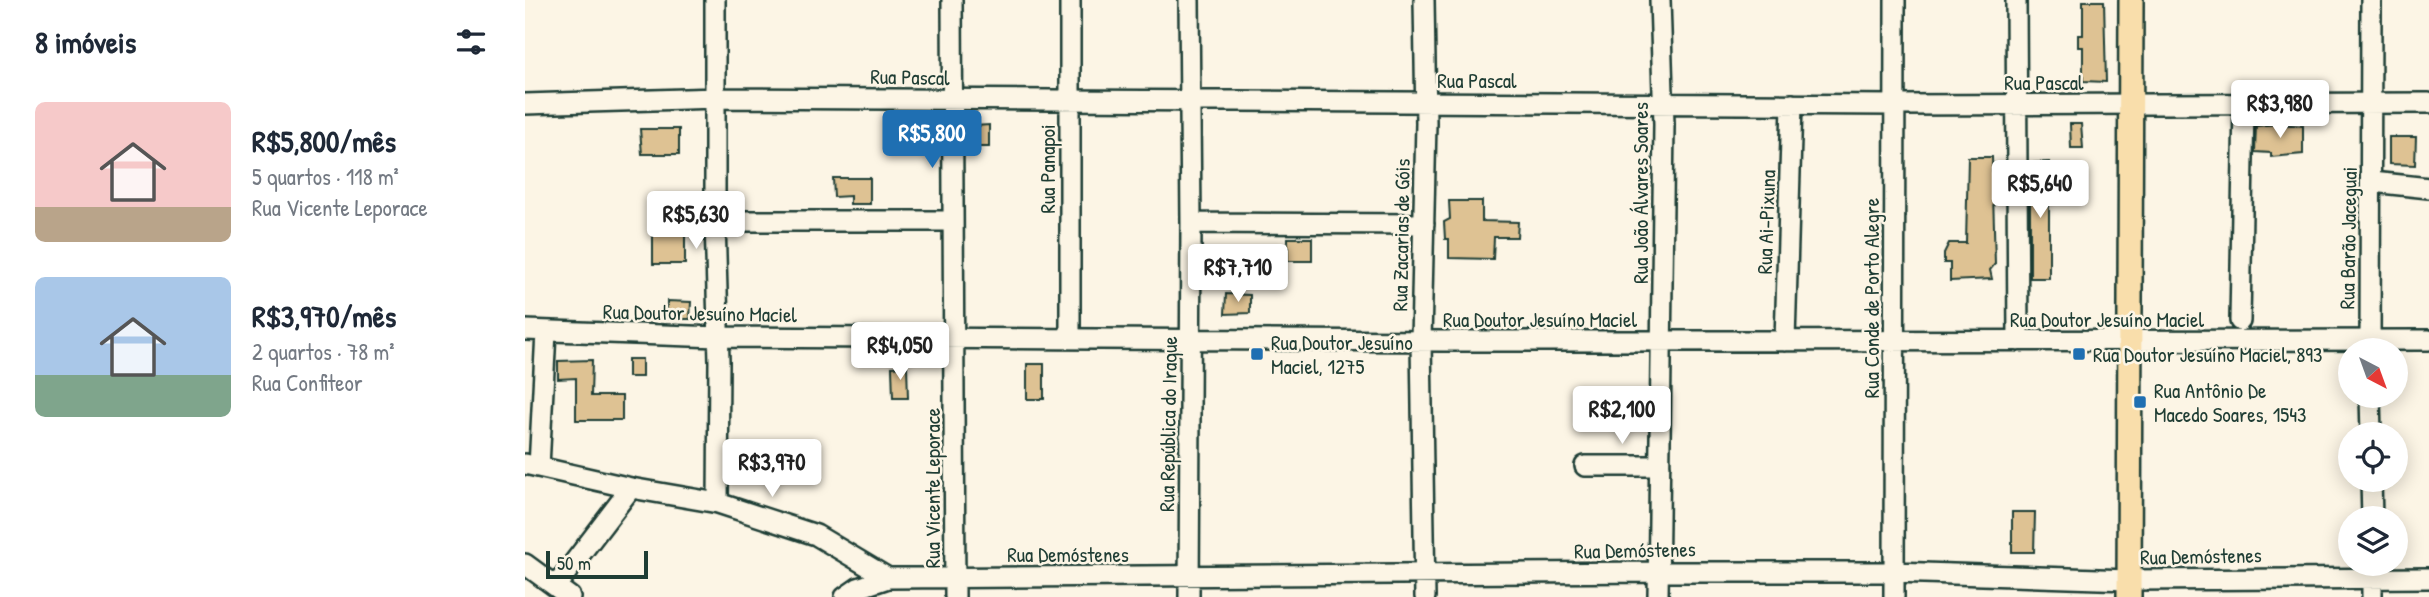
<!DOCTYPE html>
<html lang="pt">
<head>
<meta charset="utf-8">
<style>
	:root { --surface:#fff; --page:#f2f2f3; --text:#1f2937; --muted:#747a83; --accent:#1f6fb2 }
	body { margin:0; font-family:"Patrick Hand",sans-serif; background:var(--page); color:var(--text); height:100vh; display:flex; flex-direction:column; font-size:26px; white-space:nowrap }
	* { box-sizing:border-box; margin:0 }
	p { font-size:23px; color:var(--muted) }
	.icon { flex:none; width:38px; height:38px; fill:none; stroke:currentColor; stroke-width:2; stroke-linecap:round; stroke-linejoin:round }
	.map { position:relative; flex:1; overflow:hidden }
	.side { display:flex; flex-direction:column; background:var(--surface); width:525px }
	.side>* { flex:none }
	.needle { width:46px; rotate:139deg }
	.buttons { position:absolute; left:1813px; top:338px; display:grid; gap:14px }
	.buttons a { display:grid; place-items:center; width:70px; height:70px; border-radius:50%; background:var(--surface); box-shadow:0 4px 18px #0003; font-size:35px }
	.scale { position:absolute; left:21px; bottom:18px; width:102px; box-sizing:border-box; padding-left:7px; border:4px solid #1f3d34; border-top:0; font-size:19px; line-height:24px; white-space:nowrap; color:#1f3d34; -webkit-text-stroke:5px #fcf5e5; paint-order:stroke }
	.price { position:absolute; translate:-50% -60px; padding:0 16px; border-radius:7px; background:#fff; color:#222; font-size:23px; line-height:46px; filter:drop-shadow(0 2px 4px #0008) }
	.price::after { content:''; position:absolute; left:50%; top:42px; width:21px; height:16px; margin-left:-10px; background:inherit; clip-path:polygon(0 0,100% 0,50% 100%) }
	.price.active { background:var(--accent); color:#fff }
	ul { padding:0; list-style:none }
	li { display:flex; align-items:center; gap:21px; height:175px; padding:0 35px }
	li span { display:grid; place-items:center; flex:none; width:196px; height:140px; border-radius:10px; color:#555 }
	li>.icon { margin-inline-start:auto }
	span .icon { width:84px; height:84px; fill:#fffc; stroke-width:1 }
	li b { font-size:30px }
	h2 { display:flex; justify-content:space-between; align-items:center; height:84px; padding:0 35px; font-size:30px }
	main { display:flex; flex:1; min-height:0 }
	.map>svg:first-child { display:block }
	.building { fill:#dec293; stroke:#1f3d34; stroke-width:2 }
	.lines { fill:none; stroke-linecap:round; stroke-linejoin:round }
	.minor-casing { stroke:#1f3d34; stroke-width:24 }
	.major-casing { stroke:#1f3d34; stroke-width:28 }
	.minor { stroke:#fcf5e5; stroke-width:19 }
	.major { stroke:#f9deab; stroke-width:23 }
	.poi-dot { fill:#1f6fb2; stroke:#fcf5e5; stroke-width:2.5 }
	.labels { text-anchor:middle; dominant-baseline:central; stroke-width:5; stroke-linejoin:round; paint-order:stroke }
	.street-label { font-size:21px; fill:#1f3d34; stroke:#fcf5e5 }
	.poi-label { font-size:21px; fill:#1f3d34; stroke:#fcf5e5; text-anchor:start }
</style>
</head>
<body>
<main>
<section class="side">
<h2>8 imóveis<svg class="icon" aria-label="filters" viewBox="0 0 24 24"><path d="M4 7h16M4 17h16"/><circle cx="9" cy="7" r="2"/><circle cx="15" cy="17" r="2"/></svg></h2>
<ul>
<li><span style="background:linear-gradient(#f6c9c9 75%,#b9a48a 0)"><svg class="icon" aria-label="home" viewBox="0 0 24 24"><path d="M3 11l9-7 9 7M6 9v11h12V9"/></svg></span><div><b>R$5,800/mês</b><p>5 quartos · 118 m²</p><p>Rua Vicente Leporace</p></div></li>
<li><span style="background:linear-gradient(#a9c7e8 70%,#7fa58c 0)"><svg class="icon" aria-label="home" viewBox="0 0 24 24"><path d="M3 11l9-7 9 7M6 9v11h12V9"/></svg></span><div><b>R$3,970/mês</b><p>2 quartos · 78 m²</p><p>Rua Confiteor</p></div></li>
</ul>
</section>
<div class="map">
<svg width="1904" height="597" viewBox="0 0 1904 597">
	<rect width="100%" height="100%" fill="#fcf5e5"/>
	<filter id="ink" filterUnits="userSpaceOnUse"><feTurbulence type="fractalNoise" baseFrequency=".0143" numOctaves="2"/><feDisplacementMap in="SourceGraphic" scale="14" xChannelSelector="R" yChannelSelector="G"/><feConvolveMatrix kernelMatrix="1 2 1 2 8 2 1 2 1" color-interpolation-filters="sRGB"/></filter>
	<g filter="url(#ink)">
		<path class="building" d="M1558,1H1579L1581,82L1558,81V47H1553V35H1558Z
			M1545,124H1556L1558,148H1546Z
			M1752,124L1778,126V154L1746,157V153L1730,152L1731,126Z
			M464,125V147H450V126Z
			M115,129H154V154H117Z
			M1864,137H1891L1890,165L1864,164Z
			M1443,157H1467L1470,264L1465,270L1467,279L1425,281V263H1419V253L1424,243H1441Z
			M1524,162V278H1505V163Z
			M308,178H345V204H325V196L309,197Z
			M924,201H957V221L993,222L992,237H969L968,259L924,258V239H920L919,222L925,219Z
			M160,221V264H128V222Z
			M763,238H787V261H763Z
			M701,294L725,295V313L700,314Z
			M142,301L166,302L165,319H142Z
			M103,359H117V377H103Z
			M67,360L66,396H97V420H51V378L33,379V361Z
			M502,364H519V399H502Z
			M382,366L383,398H368L367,367Z
			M1487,512H1510L1509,552H1487Z"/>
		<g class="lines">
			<g class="minor-casing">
				<path id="minor" d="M190,0V221L194,361L193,503
					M427,0L430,597
					M664,0L666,223L664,597
					M899,0L901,123L896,341L900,597
					M1491,0L1493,341
					M0,104L192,98L1369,105L1904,103
					M1847,182L1904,188
					M190,221H427
					M666,223L899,224
					M1715,321L1719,104
					M0,330L193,337L919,341L1904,340
					M545,339V0
					M1260,341L1267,104
					M1845,350L1846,0
					M1845,396L1846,434
					M0,464L106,488L193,503L291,535L363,578
					M1060,466H1135
					M14,467L21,332
					M1846,480L1847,518
					M0,564L45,597
					M31,586L106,488
					M320,597L333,588L363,578L1133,572H1369L1604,580L1904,578
					M1133,597L1139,124L1135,0
					M1369,597L1370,0
					M1847,597V565"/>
			</g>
			<g class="major-casing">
				<path id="major" d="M1604,597L1606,0"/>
			</g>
			<use href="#minor" class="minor"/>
			<use href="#major" class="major"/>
		</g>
	</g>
	<g class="poi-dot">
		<rect x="725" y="347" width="14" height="14" rx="3.5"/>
		<rect x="1547" y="347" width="14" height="14" rx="3.5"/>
		<rect x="1608" y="395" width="14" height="14" rx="3.5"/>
	</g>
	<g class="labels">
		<g class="street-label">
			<text transform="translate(385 77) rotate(1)">Rua Pascal</text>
			<text x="952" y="80">Rua Pascal</text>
			<text x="1519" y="82">Rua Pascal</text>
			<text transform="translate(522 169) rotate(-90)">Rua Panapoi</text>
			<text transform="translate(1115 193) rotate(-90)">Rua João Álvares Soares</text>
			<text transform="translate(1241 222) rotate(-88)">Rua Ai-Pixuna</text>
			<text transform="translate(876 235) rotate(-89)">Rua Zacarias de Góis</text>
			<text transform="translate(1823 238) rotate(-89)">Rua Barão Jaceguai</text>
			<text transform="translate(1346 298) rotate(-90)">Rua Conde de Porto Alegre</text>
			<text transform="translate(175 313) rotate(1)">Rua Doutor Jesuíno Maciel</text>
			<text x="1015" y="319">Rua Doutor Jesuíno Maciel</text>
			<text x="1582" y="319">Rua Doutor Jesuíno Maciel</text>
			<text transform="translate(643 424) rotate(-89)">Rua República do Iraque</text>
			<text transform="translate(407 488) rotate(-90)">Rua Vicente Leporace</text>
			<text transform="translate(1110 550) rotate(-1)">Rua Demóstenes</text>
			<text x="543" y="554">Rua Demóstenes</text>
			<text transform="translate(1676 556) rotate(-1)">Rua Demóstenes</text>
		</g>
		<g class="poi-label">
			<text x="746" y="342">Rua Doutor Jesuíno<tspan x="746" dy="24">Maciel, 1275</tspan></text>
			<text x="1568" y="354">Rua Doutor Jesuíno Maciel, 893</text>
			<text x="1629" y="390">Rua Antônio De<tspan x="1629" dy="24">Macedo Soares, 1543</tspan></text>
		</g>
	</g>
</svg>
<div class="buttons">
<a><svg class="needle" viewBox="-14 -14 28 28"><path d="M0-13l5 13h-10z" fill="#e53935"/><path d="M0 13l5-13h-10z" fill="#747a83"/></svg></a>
<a><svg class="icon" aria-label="locate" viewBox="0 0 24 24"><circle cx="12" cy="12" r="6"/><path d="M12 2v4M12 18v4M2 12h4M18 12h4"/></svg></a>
<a><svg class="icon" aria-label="layers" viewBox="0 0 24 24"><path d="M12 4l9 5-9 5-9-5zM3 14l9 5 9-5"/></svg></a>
</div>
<div class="scale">50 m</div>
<b class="price" style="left:1755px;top:140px">R$3,980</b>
<b class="price active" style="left:407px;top:170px">R$5,800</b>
<b class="price" style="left:1515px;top:220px">R$5,640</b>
<b class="price" style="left:171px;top:251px">R$5,630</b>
<b class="price" style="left:713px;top:304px">R$7,710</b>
<b class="price" style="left:375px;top:382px">R$4,050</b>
<b class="price" style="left:1097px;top:446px">R$2,100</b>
<b class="price" style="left:247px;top:499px">R$3,970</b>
</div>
</main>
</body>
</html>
